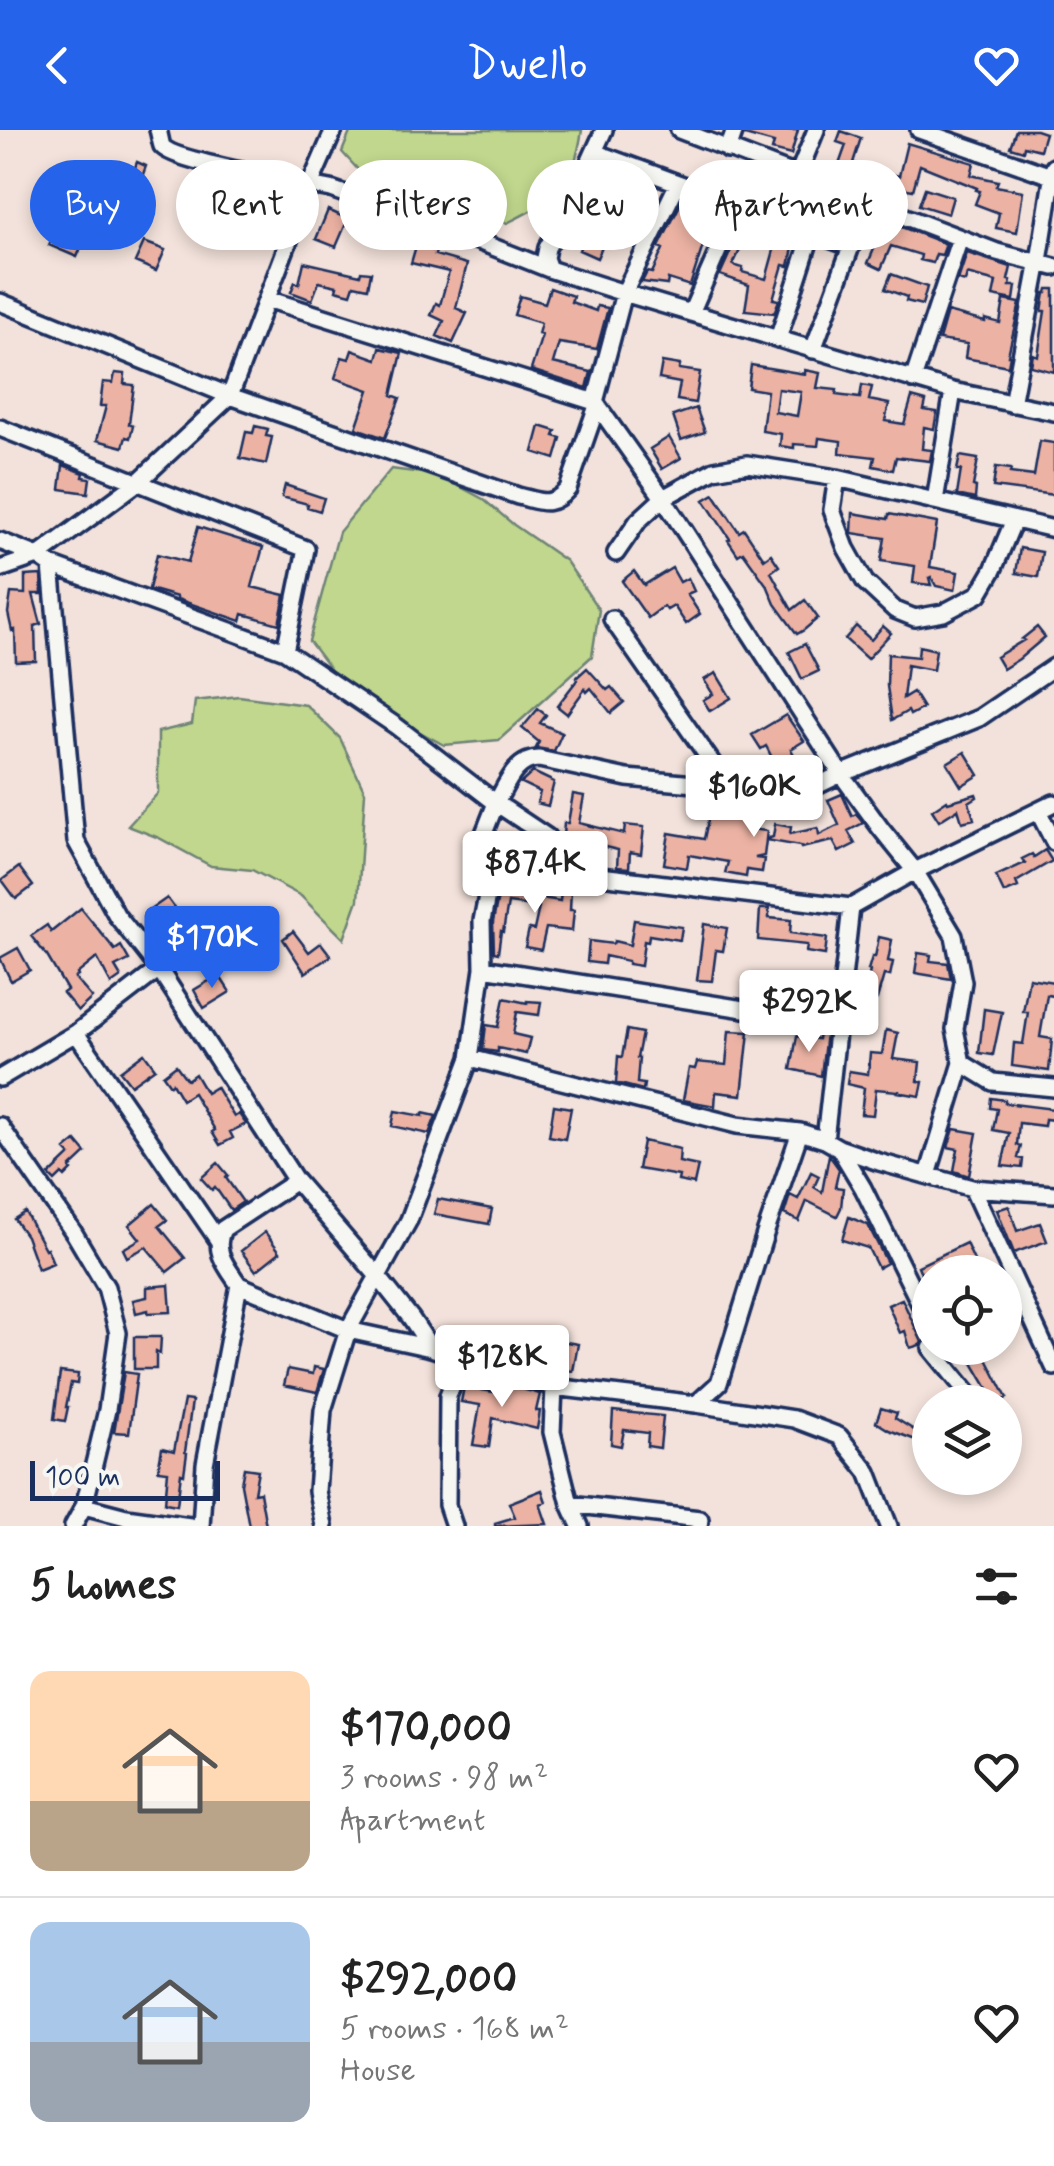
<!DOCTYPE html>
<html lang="en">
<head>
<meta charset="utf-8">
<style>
	:root { --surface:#fff; --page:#f6f6f6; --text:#222; --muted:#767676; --line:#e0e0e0; --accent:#2563eb }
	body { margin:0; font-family:Mynerve,sans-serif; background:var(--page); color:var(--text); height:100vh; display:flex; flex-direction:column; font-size:38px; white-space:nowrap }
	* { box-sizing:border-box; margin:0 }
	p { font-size:32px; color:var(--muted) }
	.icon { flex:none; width:55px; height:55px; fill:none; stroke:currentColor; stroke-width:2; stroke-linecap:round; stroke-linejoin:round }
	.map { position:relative; height:1396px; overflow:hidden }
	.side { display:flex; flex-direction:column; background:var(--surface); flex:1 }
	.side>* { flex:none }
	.top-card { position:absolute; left:30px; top:30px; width:995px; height:90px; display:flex; gap:20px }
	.controls { position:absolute; left:912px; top:1125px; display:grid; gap:20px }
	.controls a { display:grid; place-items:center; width:110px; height:110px; border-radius:50%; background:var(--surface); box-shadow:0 5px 15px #0003; font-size:50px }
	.scale { position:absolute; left:30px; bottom:25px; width:190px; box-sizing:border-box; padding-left:10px; border:5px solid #1b2f5e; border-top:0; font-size:28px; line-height:35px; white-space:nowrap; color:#1b2f5e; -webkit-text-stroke:8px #f6f6f2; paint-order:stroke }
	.price { position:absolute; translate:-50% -85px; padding:0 22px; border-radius:10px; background:#fff; color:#222; font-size:32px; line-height:65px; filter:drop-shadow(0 2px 5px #0008) }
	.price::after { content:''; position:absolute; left:50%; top:60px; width:30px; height:22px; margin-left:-15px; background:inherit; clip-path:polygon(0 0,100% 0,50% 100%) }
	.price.selected { background:var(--accent); color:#fff }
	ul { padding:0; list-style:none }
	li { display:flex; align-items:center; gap:30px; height:250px; padding:0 30px }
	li+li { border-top:2px solid var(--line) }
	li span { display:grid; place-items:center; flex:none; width:280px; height:200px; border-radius:20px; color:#555 }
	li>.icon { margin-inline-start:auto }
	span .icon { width:120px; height:120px; fill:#fffc; stroke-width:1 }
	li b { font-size:42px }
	h2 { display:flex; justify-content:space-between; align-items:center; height:120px; padding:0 30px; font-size:42px }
	.chip { padding:0 35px; border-radius:45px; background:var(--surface); box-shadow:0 5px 15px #0003; font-size:35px; line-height:90px }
	.chip.selected { background:var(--accent); color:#fff }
	header { display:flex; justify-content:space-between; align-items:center; height:130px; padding:0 30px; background:var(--accent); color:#fff; font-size:45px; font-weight:600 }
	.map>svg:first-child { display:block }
	.green { fill:#c0d78d; stroke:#6e8376; stroke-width:2.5 }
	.building { fill:#ecb3a4; stroke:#1b2f5e; stroke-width:2.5; fill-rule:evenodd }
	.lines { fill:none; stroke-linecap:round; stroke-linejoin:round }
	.minor-casing { stroke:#1b2f5e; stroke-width:22 }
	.minor { stroke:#f6f6f2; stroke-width:15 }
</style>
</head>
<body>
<header><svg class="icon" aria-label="back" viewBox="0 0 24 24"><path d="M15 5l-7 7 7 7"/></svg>Dwello<svg class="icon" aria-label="heart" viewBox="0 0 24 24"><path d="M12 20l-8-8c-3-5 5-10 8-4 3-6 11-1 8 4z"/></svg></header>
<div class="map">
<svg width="1054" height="1396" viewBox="0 0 1054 1396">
	<rect width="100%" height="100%" fill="#f3e2db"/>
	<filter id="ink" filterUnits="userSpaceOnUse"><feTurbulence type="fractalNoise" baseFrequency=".01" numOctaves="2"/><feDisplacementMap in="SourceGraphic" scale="20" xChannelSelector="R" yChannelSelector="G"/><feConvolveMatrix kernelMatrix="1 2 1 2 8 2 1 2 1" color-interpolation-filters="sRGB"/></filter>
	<g filter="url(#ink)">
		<path class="green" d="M351,0H582C573,58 557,68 507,93L442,72L371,54L342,22Z
			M391,339L438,345L483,369L514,395L566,431L599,480L592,526L499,610L444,615L348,563L309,511L339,402Z
			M239,566L306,575L340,608L365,662L358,770L344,809L301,766L252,740L211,736L159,708L128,696L158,663V602L192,594L195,571Z"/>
		<path class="building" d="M746,0H798L791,25L772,20L774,13L745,5Z
			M1016,0H1036L1045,3L1040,20L1024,16L1023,21L1010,17Z
			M841,1L861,8L853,33L873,40L899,46L907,13L974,33L971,45L998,51L996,56L1023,61L1017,102L996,98L999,83L975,74L980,61L976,60L977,58L920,35L913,60L885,55L883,63L868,59L869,54L849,47L848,51L835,46L846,15L837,12Z
			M137,32L146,36L126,92L116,89Z
			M599,39L638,52L627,79L646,86L639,103L612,93L597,128L579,120L596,80L592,78L603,54L596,52Z
			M733,39L784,58L778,70L749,57L747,66L728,57Z
			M925,58L953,67L948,84L919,75Z
			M806,61L817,65L815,69L849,77V89L844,102L833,98V96L810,87L813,79L791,69L792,65L803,67Z
			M684,67L697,72L696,76L717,84L711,98L709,97L690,156L668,149L667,155L642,152L647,142L652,143L663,119L659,117Z
			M328,80L348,89L336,117L316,109Z
			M62,84L90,97L77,127L49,115Z
			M883,90L946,114L942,125L936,124L933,133L920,130L921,125L891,116L881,139L868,133L881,103Z
			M740,100L748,103L733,135L743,138L742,142L766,149L779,102L795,108L789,136L783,135L773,169L779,170L774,183L745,180L749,155L720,145Z
			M144,112L165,120L156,141L135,132Z
			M416,116L436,121L435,125L467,134L456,178L467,183L453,213L437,206L444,191L431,185L436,173L440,175L449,142L411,133Z
			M967,123L1011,137L1008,150L1011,151L1010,156H1016L1014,170L993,166L996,152L967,144L965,152L958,150Z
			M304,132L360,145L361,141L371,142L368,158L354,155L351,164L336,160L337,156L319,152L312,170L291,162L295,152L299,154Z
			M891,144L927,157L922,175L906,171L907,167L885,159Z
			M550,158L573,166L571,172L596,181L597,176L608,178L597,219L559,213L553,233L591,242L587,258L531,240L542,205L538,204L541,193L514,185L520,166L545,173Z
			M1048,159H1054V242L1031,236L1033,224L1038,226L1045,181H1042L1045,163H1047Z
			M1004,170L1020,173L1008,225H1010L1008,236L965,228L967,214L939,210L947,182L985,192V189L1000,193Z
			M380,218L402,223L392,265L400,268L385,308L356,298L369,260L335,248L342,227L349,229L352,220L377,229Z
			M662,232L680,235L679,239L700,242L695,273L677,270L680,253L659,249Z
			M751,235L805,244V240L820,243L817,258L837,260L836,265L860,268L862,255L872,257L869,270L889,274L885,291L904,294L912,267L926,271L924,280L937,282L934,299L924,297L922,319L932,320L930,331L896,327L893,340L873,336L875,327L840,323L841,311L819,308L818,316L794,314V318L780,316L781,304L762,301L767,261L748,258ZM778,259L801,262L797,286L775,282Z
			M115,243L125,244L124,254L134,255L129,294L133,296L130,308L126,307L123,317L97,310L106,276H100L103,252L113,253Z
			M696,278L705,302L681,310L673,286Z
			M255,296L268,299L266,306L272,307L266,334L240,328L246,302L253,303Z
			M540,296L556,301L554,306L561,308L555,329L533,322Z
			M669,307L681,328L662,339L650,319Z
			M1040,311L1054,313V365L993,357L996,337L1011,339L1010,343L1034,346Z
			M960,326L978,329L973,356L976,357L975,369L957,365L961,340H957Z
			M63,335L84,343L83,347L90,348L88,363L60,359Z
			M285,355L324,368L320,381L307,377L308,374L282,367Z
			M714,364L739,402L744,399L764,429L771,424L779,436L771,442L792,480L805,470L818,488L804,500L797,504L775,474L768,457L743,422L738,425L728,410L730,409L704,370Z
			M853,383L888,389L889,384L937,393L930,437L958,442L955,460L936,456L931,447L929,448L931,455L913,453L915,436L881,431L885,408L852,403Z
			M198,397L263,417L252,457L285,465L279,494L243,484L241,491L177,469V467L149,459L157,424L188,432Z
			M1020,418L1042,422L1038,447L1016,443Z
			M672,438L680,452L688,448L694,461L687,464L700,484L686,494L674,476L667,480L664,476L648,488L622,451L634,441L644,455Z
			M41,445L42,464H33L41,494L35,496L36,531L16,532L15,500L12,501L8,483L11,463L25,464V446Z
			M856,496L871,510L883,496L891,503L867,529L845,509Z
			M1037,497L1045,507L1019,529L1003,539L996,527L1024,510L1022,509Z
			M805,514L819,541L802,549L789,522Z
			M919,516L936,520L933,540L907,535L903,568L913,562L923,578L910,585L908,581L892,590L887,556L888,524L918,527Z
			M587,538L607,560L611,557L624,572L611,583L591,558L587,562L585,559L567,584L557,576L577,550L576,548Z
			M716,543L731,568L710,581L703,570L713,564L704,550Z
			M538,579L546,585L540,593L562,603L554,621L536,618L539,612L522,598Z
			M786,585L804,611L791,619L802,640L805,638L807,648L799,652L785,653L766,616L761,619L752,605Z
			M965,622L979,645L961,656L947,633Z
			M533,642L554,652L548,676L537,673L540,662L521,653Z
			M573,664L584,666L579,693L624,704L625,695L644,697L641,724L630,722L629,738L617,737L618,720L575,710L576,707L563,706L564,693H568Z
			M842,664L852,686L856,684L863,693L848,701L855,714L839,722L833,711L801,718L800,716L766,710L764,726L755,728L764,729L762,742L747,740L746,747L725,743L728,732L689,725L687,738L664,734L669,703L704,709L710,680L751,687L750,699L767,701L766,709L773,707L775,694L791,697L790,704L818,698L819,705L839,695L828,670Z
			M976,664L977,667L969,672L974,689L962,692L958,679L939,691L932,680L947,670L948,672Z
			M1045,720L1052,731L1016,752L1018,757L1004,763L996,746L1025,733L1022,729L1032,724L1034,727Z
			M19,737L33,756L16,769L2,750Z
			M500,757L518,764L560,771L561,760L571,761L570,780H574L572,801L546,798L541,820L525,817L529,799L534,800L539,777L508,773L503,802L501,801L498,823L494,822L493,792Z
			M167,768L182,788L178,791L201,826L184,838L147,782Z
			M81,778L115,820L121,816L129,830L115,837L121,847L111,854L97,828L77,844L78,846L75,848L92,868L78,881L63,863L67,860L47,826L31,806L47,795L51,802Z
			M760,779H769V788L791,790L790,803L827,808L825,825L806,822L807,815L758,810Z
			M634,790L682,797L680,810L649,805L648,812L644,811L641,836L628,834V831L605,826L604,834L587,832L589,811L613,814L614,811L630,815Z
			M704,794L727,798L723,821L716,820L712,851L697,850Z
			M293,801L309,822L321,813L331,826L305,843L283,809Z
			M879,807L892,810L888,831L893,832L890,846L884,845L877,869L864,865L870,841L868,840L872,827H875Z
			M18,818L30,840L11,851L0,828Z
			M918,823L931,825L930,831L948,833L951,849L915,843Z
			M219,845L230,862L204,878L194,860Z
			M1029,848L1054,852V866L1047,865L1040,907L1052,909L1049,941L1012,936L1014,913L1023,914L1028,882H1023Z
			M804,852L828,854L826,875L802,873Z
			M504,868L527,873V871L541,872L539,885L517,882L513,904L530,908L526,924L498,918V922L483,920L486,895L498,897Z
			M984,879L1002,882L993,925L979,923Z
			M627,900L642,903L637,928H639L637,953L644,954L643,960L616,953L618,926L622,927Z
			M886,900L898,903L893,929L920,932L918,951L923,952L920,966L897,962L898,961L876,959L873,985L861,984L864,958L847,954L849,941L868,944L870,923L882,924Z
			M729,901L749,902L742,965L716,962L715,976L683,970L689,938L695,939L697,932L726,935Z
			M819,902L826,903L821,946L791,939L797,906L818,909Z
			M144,923L155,938L131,955L120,941Z
			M176,935L187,950L195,944L206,963L216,957L234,987L239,984L246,994L230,1002L233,1008L220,1015L212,1002L215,1000L193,963L182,970L172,953L170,955L163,945Z
			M991,968L1005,970V973L1054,979V990L1045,989L1044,996L1019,993L1017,1015L1021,1016L1018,1028L1023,1029L1022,1038L1002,1036L1009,1003L993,1000L997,979L990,978Z
			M554,975L571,978L565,1009L549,1006Z
			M395,981L423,986V983L436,986L429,1004L392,996Z
			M954,999L977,1003L969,1046L954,1041L958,1019L948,1017Z
			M76,1011L86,1023L70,1038L72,1040L65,1047L62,1044L55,1051L49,1045L70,1025L65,1020Z
			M643,1011L680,1019L679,1032L698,1036L694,1054L678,1051L679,1046L638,1039Z
			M829,1025L839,1039L835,1057L843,1058L841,1078L837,1086L807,1071L799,1091L784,1084L790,1065L798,1069L811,1042L819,1046L814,1057L822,1062Z
			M218,1033L228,1045L226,1048L243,1072L231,1080L215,1057L212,1060L201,1048Z
			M438,1069L492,1079L489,1094L434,1084Z
			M154,1074L167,1090L159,1096L185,1128L167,1142L146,1117L127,1127L123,1119L140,1109L129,1095Z
			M1009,1076L1017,1101L1040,1093L1047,1111L1014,1123L997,1080Z
			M25,1082L45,1119L47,1118L53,1133L38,1139L26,1106L14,1089Z
			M849,1087L868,1095L887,1133L878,1138L868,1118L842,1110Z
			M265,1102L280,1122L256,1141L241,1121Z
			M966,1113L979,1142H930V1165L918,1136Z
			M169,1155L171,1182L148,1183V1180L136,1183L133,1170L147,1167V1157Z
			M902,1169L922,1212L920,1215L910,1218L905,1201L900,1203L888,1175Z
			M134,1207H161L160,1224L156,1222V1239H134Z
			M543,1208L578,1214L573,1241L539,1236Z
			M986,1227L1007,1268L996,1272L973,1233Z
			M314,1237L324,1239L317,1262L284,1255L288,1239L313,1244Z
			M60,1242L78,1244L77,1254L71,1253L66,1277H68L65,1291L54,1289Z
			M124,1242L137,1244L129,1303L114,1302Z
			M508,1255L540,1264L536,1281H540L537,1299L493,1288L489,1317L473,1315L480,1275L461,1272L464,1257L506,1264Z
			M184,1270L192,1271L185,1322L187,1323L184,1344L181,1343L177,1375L165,1373L168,1341L158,1340L162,1318L174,1321Z
			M881,1278L897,1283L895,1288L930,1310L929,1315L889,1300L876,1292Z
			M613,1281L663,1286L660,1318L647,1316L648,1303L624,1300L621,1316L611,1314Z
			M244,1338L258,1340L254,1363L260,1362L266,1396H249L241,1354Z
			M542,1360L546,1372L540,1374L547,1394L495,1396V1393L515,1387L509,1373Z"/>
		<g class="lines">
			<g class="minor-casing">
				<path id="minor" d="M158,0C159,2 161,14 162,16C174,32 285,48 310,55L334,0
					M679,0L997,122L1054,137
					M919,0L1054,47
					M728,20L735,0
					M594,22L851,117
					M797,47L816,0
					M678,53L624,163L595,272L663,368L841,644L881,699L915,741L954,806L963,852L955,899L962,933L993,952L1054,958
					M549,139L545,128L547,118L568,79L604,0
					M267,169L595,272
					M0,172L230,266L518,366C540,371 550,379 568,359L597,276
					M691,183L738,75
					M778,209L812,103
					M813,220L867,73
					M913,250L960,108
					M1012,274L1039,131L1054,37
					M0,298L306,419L285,521
					M837,348L832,380L846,418L865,452L895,480L915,488L943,483L979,464L993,440L1014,390
					M935,371L953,261
					M0,411L38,426L51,435L285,521L396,596L496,673C507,654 515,629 539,629L627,648L729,657L768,666L802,663L841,644L979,588L1054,537
					M616,423L638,391L663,368L714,340L747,334L837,348L1054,399
					M51,435L76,711L117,786L159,839L296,1051L376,1144L411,1188L431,1218
					M0,439L38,426L137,353L230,266L310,55L331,59L460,104L549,139L624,163L953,261L1054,282
					M612,489L729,657
					M1038,681L1054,712
					M490,751L481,711L496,673L547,707L568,742
					M851,777L825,1010L839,1018L879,1032L972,1058L1054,1064
					M483,838L839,894
					M76,903L218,1110
					M470,928L737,995L800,1002L825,1010
					M0,948L76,903L159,839
					M0,996L74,1103L106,1157L118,1203L107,1280L84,1376L73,1396
					M839,1018L863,1058L930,1194
					M928,1045L962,933
					M972,1058L1054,1237
					M239,1155L348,1200L431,1218L554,1257L696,1274L719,1253L765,1104L800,1002
					M931,1218L975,1272
					M554,1257L552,1302L570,1374L580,1396
					M696,1274L794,1289L839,1306L868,1342L889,1396
					M570,1374L700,1389L699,1396
					M84,1376L126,1387L190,1396
					M201,1396L205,1334L239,1155C227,1137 212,1121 223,1099L296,1051
					M324,1396L317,1361L323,1280L348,1200L409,1090L470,928L483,838L482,791L490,751L503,737L568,742L851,777L915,741L1054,673
					M454,1396L447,1375L448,1266L463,1229"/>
			</g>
			<use href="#minor" class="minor"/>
		</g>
	</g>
</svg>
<div class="controls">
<a><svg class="icon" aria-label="locate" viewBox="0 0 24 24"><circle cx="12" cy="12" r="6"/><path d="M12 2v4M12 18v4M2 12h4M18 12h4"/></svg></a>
<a><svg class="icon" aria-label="layers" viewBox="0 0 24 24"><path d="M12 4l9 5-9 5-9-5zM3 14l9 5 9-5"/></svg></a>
</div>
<div class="scale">100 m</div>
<b class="price" style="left:754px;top:710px">$160K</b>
<b class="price" style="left:535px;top:786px">$87.4K</b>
<b class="price selected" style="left:212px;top:861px">$170K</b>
<b class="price" style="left:809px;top:925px">$292K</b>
<b class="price" style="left:502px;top:1280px">$128K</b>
<div class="top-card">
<a class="chip selected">Buy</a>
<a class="chip">Rent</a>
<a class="chip">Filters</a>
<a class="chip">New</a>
<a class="chip">Apartment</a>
</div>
</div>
<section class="side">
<h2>5 homes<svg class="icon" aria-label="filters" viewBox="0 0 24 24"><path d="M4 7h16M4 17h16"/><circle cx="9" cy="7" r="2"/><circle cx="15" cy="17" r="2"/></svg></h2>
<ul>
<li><span style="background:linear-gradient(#ffd9b3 65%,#b9a48a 0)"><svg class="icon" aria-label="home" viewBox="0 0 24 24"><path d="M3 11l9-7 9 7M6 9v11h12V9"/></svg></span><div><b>$170,000</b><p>3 rooms · 98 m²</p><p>Apartment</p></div><svg class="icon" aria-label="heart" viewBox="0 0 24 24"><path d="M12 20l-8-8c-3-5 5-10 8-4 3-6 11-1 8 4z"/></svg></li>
<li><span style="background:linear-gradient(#a9c7e8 60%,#9aa5b1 0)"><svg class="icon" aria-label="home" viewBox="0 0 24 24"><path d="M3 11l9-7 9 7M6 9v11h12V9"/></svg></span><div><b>$292,000</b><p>5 rooms · 168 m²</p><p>House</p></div><svg class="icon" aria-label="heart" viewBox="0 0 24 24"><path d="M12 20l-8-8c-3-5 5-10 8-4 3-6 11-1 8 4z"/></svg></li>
</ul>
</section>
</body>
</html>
